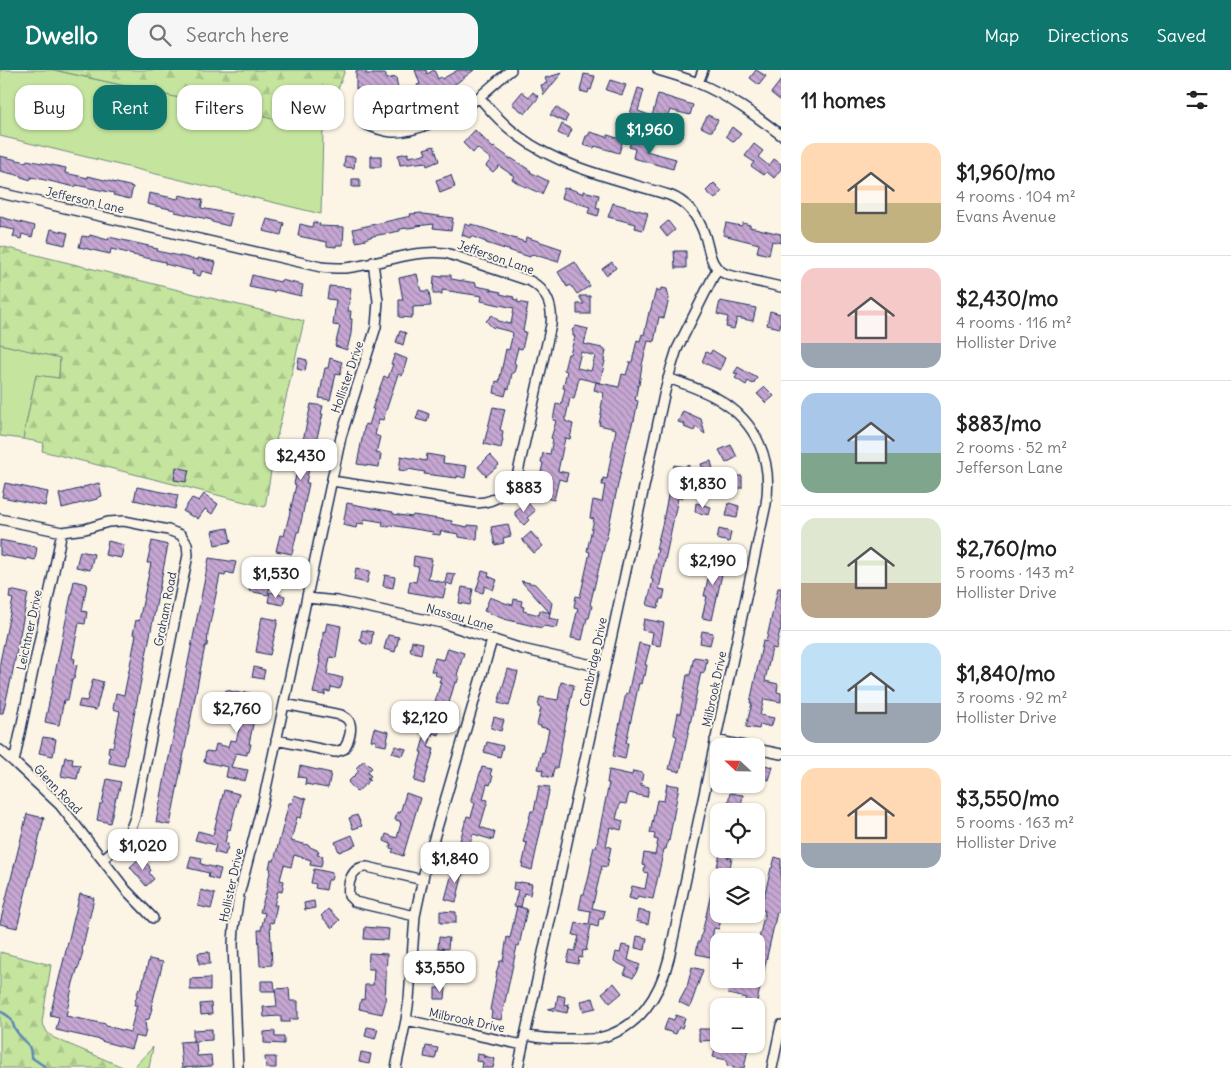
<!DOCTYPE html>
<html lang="en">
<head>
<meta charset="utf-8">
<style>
	:root { --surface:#fff; --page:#f6f6f6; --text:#222; --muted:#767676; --line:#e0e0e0; --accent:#0f766e }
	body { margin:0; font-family:Delius,sans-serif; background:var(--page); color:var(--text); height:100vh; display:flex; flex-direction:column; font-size:19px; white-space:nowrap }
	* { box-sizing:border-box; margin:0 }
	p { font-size:16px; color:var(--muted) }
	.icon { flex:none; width:28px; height:28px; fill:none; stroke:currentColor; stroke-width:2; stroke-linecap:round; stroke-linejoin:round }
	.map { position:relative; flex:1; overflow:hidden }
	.panel { display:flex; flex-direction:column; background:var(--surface); width:450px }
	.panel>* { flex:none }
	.top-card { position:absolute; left:15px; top:15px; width:475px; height:45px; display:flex; gap:10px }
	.needle { width:32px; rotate:292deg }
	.tools { position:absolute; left:710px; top:668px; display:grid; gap:10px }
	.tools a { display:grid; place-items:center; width:55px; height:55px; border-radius:10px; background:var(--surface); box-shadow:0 1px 4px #0004; font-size:25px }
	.price { position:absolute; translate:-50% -42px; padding:0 11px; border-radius:10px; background:#fff; color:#222; font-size:16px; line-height:32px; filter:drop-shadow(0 1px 2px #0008) }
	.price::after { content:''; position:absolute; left:50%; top:30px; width:15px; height:11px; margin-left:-8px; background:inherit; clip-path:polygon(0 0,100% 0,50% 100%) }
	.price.selected { background:var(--accent); color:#fff }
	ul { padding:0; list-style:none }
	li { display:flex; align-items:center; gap:15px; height:125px; padding:0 20px }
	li+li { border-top:1px solid var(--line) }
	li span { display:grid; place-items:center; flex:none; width:140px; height:100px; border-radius:15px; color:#555 }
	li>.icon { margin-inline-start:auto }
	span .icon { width:60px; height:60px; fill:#fffc; stroke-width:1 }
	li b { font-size:21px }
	h2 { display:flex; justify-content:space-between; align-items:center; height:60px; padding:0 20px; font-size:21px }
	.pill { padding:0 18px; border-radius:15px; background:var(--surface); box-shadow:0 1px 4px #0004; font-size:18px; line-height:45px }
	.pill.selected { background:var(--accent); color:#fff }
	header { display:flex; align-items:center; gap:30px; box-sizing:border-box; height:70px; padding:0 25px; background:var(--accent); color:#fff }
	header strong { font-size:24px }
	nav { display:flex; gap:28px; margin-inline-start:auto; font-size:18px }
	.search { width:350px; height:45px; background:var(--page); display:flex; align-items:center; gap:12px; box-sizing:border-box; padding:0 18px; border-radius:15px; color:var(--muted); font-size:19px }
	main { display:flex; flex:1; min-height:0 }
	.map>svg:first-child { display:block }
	.grass { fill:#c5e59e; stroke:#708a7e }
	.forest { fill:url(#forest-firs); stroke:#708a7e }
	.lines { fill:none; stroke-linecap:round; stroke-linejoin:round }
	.stream { stroke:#5e89b3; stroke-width:2.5 }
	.building { fill:url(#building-back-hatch); stroke:#1b2f5e; fill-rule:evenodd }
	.street-casing { stroke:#1b2f5e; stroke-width:12 }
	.street { stroke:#fcf5e5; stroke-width:9 }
	.labels { text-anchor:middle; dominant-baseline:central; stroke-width:4; stroke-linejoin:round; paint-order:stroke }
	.street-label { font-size:12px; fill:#1b2f5e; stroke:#fcf5e5 }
</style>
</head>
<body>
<header>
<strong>Dwello</strong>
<div class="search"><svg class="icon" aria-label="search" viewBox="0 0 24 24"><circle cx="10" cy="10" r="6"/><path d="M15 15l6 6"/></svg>Search here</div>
<nav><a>Map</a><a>Directions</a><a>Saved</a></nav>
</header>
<main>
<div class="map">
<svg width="781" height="998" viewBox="0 0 781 998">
	<defs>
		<pattern id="forest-firs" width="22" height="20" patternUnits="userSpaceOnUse" patternTransform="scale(1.25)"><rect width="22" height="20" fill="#c5e59e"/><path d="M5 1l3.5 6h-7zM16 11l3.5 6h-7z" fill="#a9c58a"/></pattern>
		<pattern id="building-back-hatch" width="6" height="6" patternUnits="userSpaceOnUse" patternTransform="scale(1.25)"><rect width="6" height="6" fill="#c6a7d2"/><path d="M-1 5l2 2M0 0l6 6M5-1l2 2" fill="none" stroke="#a088ae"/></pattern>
	</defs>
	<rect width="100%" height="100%" fill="#fcf5e5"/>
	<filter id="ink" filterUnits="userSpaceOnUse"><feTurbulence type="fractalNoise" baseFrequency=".02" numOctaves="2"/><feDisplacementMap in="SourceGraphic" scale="10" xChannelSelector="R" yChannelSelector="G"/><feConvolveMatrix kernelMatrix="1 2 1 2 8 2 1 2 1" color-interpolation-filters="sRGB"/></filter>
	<g filter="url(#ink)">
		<path class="grass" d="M0,0H54L323,60L321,144L0,66Z
			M0,274L60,287L59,308L36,306L23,369L0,366Z"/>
		<path class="forest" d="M54,0H345L323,60Z
			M0,176L304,251L276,371L265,437L42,381L44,373L23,369L36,305L59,308L60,288L0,274Z
			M0,882L51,895L42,952L47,962L54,968L125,998H0Z
			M153,977L149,998H133Z"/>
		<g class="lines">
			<path class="stream" d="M0,941C3,943 8,945 10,948C13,951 13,956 15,959C22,972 31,970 31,987L47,998"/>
		</g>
		<path class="building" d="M359,0H366V4H386V9L396,7L398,19L359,20V19H356V1H359Z
			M415,0H426L427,4L434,0L438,9L441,7L442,9L458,0H474L458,12L446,19L419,28L400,32L398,22L418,18L417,15L420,14Z
			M756,0L766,6L759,15L750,8Z
			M562,3L556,10L544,25L541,15L547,13L545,8Z
			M584,4L595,6L591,20L589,19L588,23L580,21Z
			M610,10L626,15L622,25L606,20Z
			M781,10V31L771,23Z
			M638,18L644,20L638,41L652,46L658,24L693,35L690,45L670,40L663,60L628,50Z
			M522,22L529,27L533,22L539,27L525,44L512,34Z
			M556,37L568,46L565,52L550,45Z
			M708,45L718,50L712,61H709L701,57Z
			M562,54L572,59L568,68L558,63Z
			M732,57L741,64L734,72L726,66Z
			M475,60L493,78L494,77L497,79L511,89V88L531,101L530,102L548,111L542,124L519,114L512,109L514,106L499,96L493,102L486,96L491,89L477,78L473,83L463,73Z
			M590,62L607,67L608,65L623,70L619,83L595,76L594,78L583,75L586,66H588Z
			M632,68L648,73L646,81L676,89L673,99L633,88L635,79L629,77Z
			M754,74L763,81L758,87L769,96L774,89L781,94V99L774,108L767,102L764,105L751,96L754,92L745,86Z
			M434,76L439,91L427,96L426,92L400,95L398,85L408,83V87L426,84L424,79Z
			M0,86L26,92L27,90L66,98L65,103L88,108V106L133,117L130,129L113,125L114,123L76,115L75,117L45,110L31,107V110L21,107V106L0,101Z
			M345,86L355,87L354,98L344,97Z
			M371,86H381V97H371Z
			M451,105L455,117L440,123L436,110Z
			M352,109H360V117H352Z
			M714,113L722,121L715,129L706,121Z
			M564,118L568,119V118L584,124V121L599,125L596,138L600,139L598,146L588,143L590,137L561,128Z
			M149,123L178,129L179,125L203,130L201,138L232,144L229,156L212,152V150L175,142V140L147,134Z
			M613,133L648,143L643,160L635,158L636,154L608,147Z
			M422,143L423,144L453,148L451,160L433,158L434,154L416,156V157L400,159V161L373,166L365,169L366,170L356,172L353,159L411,146L410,144Z
			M0,147L35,156L32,167L22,164L21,169L13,167L15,160L0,157Z
			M267,149L284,153L281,165L263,161Z
			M668,151L675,160L667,167L660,158Z
			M313,152L320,154L319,156L344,157L343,175H336V177L327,176V172L298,166L300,154L312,157Z
			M726,153L741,156L743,153L750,155V157L781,164V173L772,171L769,185L757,182L759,174L723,165Z
			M465,154L470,156L471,154L525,172L526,167L562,179L558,192L532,184L530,187L486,173V172L471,166L470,168L462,165Z
			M51,159L68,163L65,175L48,171Z
			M90,165L108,170L109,167L153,177V178L158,179L157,181L198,190V188L216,192L213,204L202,201L200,206L192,204L193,201L165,194V192L133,185V184L111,179L110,184L79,177L82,166L89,167Z
			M674,181H686V198H675Z
			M575,192L590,216L577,224L571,215L567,217L558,202Z
			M612,192L616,198L606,205L602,199Z
			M417,204L421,221H429L431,236L413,237V246H411V248L399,247V230H403L399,208Z
			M252,205L280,212L281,210L303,215L301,226L275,220L274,222L249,217Z
			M442,205H451V209L476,213V216L491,219V220L501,222L500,224L514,227L513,229L518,230L517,232L528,234L523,261L526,262L522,279L518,278L514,293L516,294L514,303H512L509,319L507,318L505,326L494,323L496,311L499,312L506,279L509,280L513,263L512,262L492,257L486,251L492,245L499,251L511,254L514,238L481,231L482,226L442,220V224H433L434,206L442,207Z
			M329,216L351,218L348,241H351L350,249H352L351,264L347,280L335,276L340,256L333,255L336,230L327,229Z
			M661,218L667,219L669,229L664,248L659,247L654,272L648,271L642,295L639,315H638L635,330L638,331L634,351H633L627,373L607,465L594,518L590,535L592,536L589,548H587L582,570L571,568L578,538L574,537L576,526L580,527L590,482L587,481L594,449L590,448L593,430L602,432L605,415H602L603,408L607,409L616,359L599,355L602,338H601L604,323L594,320L596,312L619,317L622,304L626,305L630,292H632L637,270L640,271L642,264L644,265L649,242H650L656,220L660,222Z
			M579,226H590V244H577V234H584Z
			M720,231L756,238L753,251L737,248L734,259L726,257L728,247L717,244Z
			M770,241L781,244L780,258L767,255Z
			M576,256L588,259L584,274L602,278V279L606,280L604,291H605L600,313L579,308L574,329L570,328L565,351L573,354L570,369L565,368L558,401L568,403L566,411L559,409L554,430L536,426L543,393L541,392L543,383L550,384L553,369L551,368L556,351L553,350L556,334L561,335L565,319L563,318L567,301L564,300L568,284H570L575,266H573V262L572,260ZM581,282L595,286L591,301L577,298Z
			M400,261L406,263L403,275L396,272Z
			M712,280L725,288L720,300L702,292L706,282L710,284Z
			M395,284L407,289L402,306L398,304L383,350L379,349L375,365L380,367L376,383L381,384L379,397L357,394L365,354L369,355L374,339H372L384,306L388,308L393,294H391Z
			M299,288L307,290L305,301L297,299Z
			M330,288L342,292L341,296H342L340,305L336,304L330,330L319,328L325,298H328Z
			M738,297L757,308L753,314L748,311L746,315L735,308L738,304L734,303Z
			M765,317L774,326L766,333L757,324Z
			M311,334L323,336L321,344H323L314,379L312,378L308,394H310L306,413H309L299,462H297L292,484L276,481L280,465L284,466L291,438L296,415L294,414L298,396H296L299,384H300Z
			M493,337L505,339L500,360L503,361L502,368L503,369L501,378L484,374Z
			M419,340L429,344L427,352L416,349Z
			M683,341L701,349L705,364L696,357L694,361L684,357L685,354L678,352Z
			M731,375L737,387L726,393L719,380Z
			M427,384L444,387L443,393L467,396L465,408L457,406V408L424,404L425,402L408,399V401L399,400L401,386L426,391Z
			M490,385L499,395L486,406L478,397Z
			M711,391L713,399L704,404L701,394Z
			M674,395L684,397L689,395L682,428H678L659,519L665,520L663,529H660L658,538L647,535L653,510L651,509L658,479H656L663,451Z
			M176,397L189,400L186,412L174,410Z
			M728,406H742V418L728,419Z
			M5,413L48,422L45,436L2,427Z
			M99,413L102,426L97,428V429L62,438L59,424L83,418V417Z
			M137,417L178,425L175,439L134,430Z
			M204,424L218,434L212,444L205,439L198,449L194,446L193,447L183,441L192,428L199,431Z
			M527,432L535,441L527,448L529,450L524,455L515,445V442Z
			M347,433L388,441L393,442V444L412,447L413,445L452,451V454L468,457V455L478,456L477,470L459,467V464L441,461L440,465L432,464L433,462L390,455L389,457L382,456L383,452L365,449L364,454L357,453L356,458L343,455Z
			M696,433L711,437L709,445L695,442Z
			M729,433L739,436L737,448L726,446Z
			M508,454L511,466L503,468L504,473L495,475L491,457Z
			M228,458L231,472L215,475L212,461Z
			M719,459L731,462L729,472L717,469Z
			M531,462L543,476L534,483L522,470Z
			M0,470L37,477L35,490L27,488V490L0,485Z
			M108,471L124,475L121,488L105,485Z
			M152,471L168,475L124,696L109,693L110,684L108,683L109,676L113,677L120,641L113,639L116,623L124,625L136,565L133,564L136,550L139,551L151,493H147Z
			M80,481L94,484L90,500L76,497Z
			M716,484L726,486L712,550L702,548L707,526H704L712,491L714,492Z
			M414,486L432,489L428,509L445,513L447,503L455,504L452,515L447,513L443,528L408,522L410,511L416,512L419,497L413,496Z
			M209,488L236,492L233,504L226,502L225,506L220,505L208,563L207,576H205L170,755L156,752Z
			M266,490L278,492L277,498L289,500L286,510L272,507L273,502L264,500Z
			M356,498L370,501L367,513L354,510Z
			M482,501L489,503L488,506L497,510L493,520L485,516L483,523L476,521Z
			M385,505L395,507L393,518L383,516Z
			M74,511L87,514L82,541L87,542L85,554L79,553L72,588L75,589L74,594L77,595L74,609H72L68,630H64L59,655L45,652Z
			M521,511L535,514L552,533L549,548L559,550L557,558L543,556L542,558L504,549L484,541L490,527L505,533L513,535L514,529L522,531L521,536L524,537L523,541L539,545L540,540L550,543Z
			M251,513L270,516L268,525L249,521Z
			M462,517L473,519L470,535L459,533Z
			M778,518H781V561L780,560L776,579L772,578L765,611L778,614L777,622L781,623V632L764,629L760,645L774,648L771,657L760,654L759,659L746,657L752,633H750L763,571L766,572Z
			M10,520L28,524L12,605L3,643H0V592L13,529L9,528Z
			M270,522L285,526L283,535L268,532Z
			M262,547L278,550L270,585L256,582L259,565H258Z
			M644,549L664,553L660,576L651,574L653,562L642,560Z
			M327,553L341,556L336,588L330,587L327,604L343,608L341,617H340L339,619L331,617L330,622L325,621V625L313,623L320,591H319L320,587H319L323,570V561L325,562Z
			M362,560L373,562L371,575L362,573V571H360Z
			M702,561L713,563L710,575L700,573Z
			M388,565L399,567L395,582L384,579Z
			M412,571L423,573L421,584L410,581Z
			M639,573L650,576L645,595H647L645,606L643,605L641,614L639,613L626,673H628L625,689L613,686L626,623L628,624Z
			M448,578L464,583L457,605L459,606L457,613L455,612L447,640L436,637L437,633L435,632L441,612H439L441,607L435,605L436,602L431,601L435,588L444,590Z
			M694,587L707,589L705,600L703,603L701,602L680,702L669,699L677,666L674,665V663L678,643L680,644L687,605H690Z
			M254,597L265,600L263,609L252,607Z
			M508,599L518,602L509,636L498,633Z
			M93,609L103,612L96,640L78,637L80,630L87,631Z
			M561,612L574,615L564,661L557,698H554L552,708L542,705L543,700L538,699L542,682L544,683L549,659L540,657L541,656L537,655L541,638L538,637L540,627L558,630Z
			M226,620L244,624L245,622L259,625L249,674H251L249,682H247V685L236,683L231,697L248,700L245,711L226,707L228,697L204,692L206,681L214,682L216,674L228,677L230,670L236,671L240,656H236L238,646L229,644L232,629L224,628Z
			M413,643L435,650L434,652L443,654L439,665L433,663L428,677L434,679L424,714L414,711L422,682H420L425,664L410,659L412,651H410Z
			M494,647L504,650L501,661L491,658Z
			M374,658L389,662L386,676L376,674V671L371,670Z
			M43,667L56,669L53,686L39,683Z
			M487,672L503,676L500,687L484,682Z
			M395,676L406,679L403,686L392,683Z
			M65,687L73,688L72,694L80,695L77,709L61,706Z
			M364,690L372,698L367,702L371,706L367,709L370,710L357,722L348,712L359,701L356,698Z
			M760,694L773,697L769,710L757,707Z
			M300,696L331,703L328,718L305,714L306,708L298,707Z
			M482,697L492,699L490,705L493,706L490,715L487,714L483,729L488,730L480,757L495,762L493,770L473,764L467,784L457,781L467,746L471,747L475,733L471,732Z
			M609,700L632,705L633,701L643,703L641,715L649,717L647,727L629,723L626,734L620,733L616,749L623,751L621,760L610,757L606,776L611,777L607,797L602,796L592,838L605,841L603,849H599L598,857L591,855L586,881L583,880L582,888L579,887L578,894L567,892L570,880L575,881L579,866L573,865L576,853L589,855L591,841L579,839L582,824H584L588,810L592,790L591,789L594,777H596L609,713H607Z
			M107,709L121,712L117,728L116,727L110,753L97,750L100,734H102Z
			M667,714L679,716L669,771L668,770L666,779H664L653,829L638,826L636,830L629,828L632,816L645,819L648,803L644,802L645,796L642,795L644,783L655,785L658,770L654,769L655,764L650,763L657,730L664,731Z
			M539,716H540L550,717L532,800L522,797L527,773L523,772L531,741H534Z
			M224,720L239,724L230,760L228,759L225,773L228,774L227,781H226L225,785L214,782L216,775L195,770L198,761L213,765Z
			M406,723L420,728L403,786L392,782L394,779L390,778L391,774L384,771L386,764L397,768L401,753H400V751L395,750L397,742L400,743Z
			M730,723L743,725L741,736L738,735L737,741L727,738Z
			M294,725L306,729L301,748L297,747L291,771L308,775V776L319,781L317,785L323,786L321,797L310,795L311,790L294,785L291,797L284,795L280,810L284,811L282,822L278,821L274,835H277L273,853L270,852L272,895L260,896L258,860H261L265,843L260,842L268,814H267L271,799L269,798L271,790L274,791L289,733H292Z
			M27,744L44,748L17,858L0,854V853Z
			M357,745L362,756L353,759L349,748Z
			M154,763L166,769L159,784L147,778V775L151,767L153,768Z
			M352,765L356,775L339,782L335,772Z
			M721,779H729L727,787L732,788L728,806H719V836L716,847L721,848L719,859L714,858L711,874L713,875L710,887L696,884L698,872H700Z
			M191,786L202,788L201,794L221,799L218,810L208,807L209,803L188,798Z
			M141,787L150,797L149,798L151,800L149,803L154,809L146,816L130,797Z
			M775,787L781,789V835L779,842H777L756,936L744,934L746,928L728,924L730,913L750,917L751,909H756V869H759L765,841L756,839L759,826L764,827L771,798H772Z
			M454,796L464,799L456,832L445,829Z
			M314,799L333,803L331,810H328L326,820L315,818L316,814L311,813Z
			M514,812L519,813L520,812L532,814L530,825L524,823L521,837L514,836L518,820L513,819Z
			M201,820L215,824L211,839L198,836Z
			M80,824L94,828L93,833L82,880L83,881L79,897H78L73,913L66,946L106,954V956L130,962L137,935H134L139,918L141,919L149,889L163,892L151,938H152L149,949L145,950L146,960L144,968L135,966L131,979L101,971V970L56,960L59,947L50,945Z
			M314,831L315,838L305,840L304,833Z
			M517,836L527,839L519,876H517L501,950L491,948L492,941L490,940L497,903H496L500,891H503L507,867L510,868Z
			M328,839L340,850L332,858L321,846Z
			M638,840L650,843L648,854L636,851Z
			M440,841L456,842V853H440Z
			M365,857L389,859L388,870L364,869Z
			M637,866L647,868L645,880L635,878Z
			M439,867L449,868L448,879L438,878Z
			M622,875L631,877L628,890L640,895L633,908L624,904L627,898L614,891L616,882L620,883Z
			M209,882L210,894H199L198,883Z
			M369,883L387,884L385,934L382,944L359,939L361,929L364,930L365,915H373L374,899H368Z
			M437,892L454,893V905L436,904Z
			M692,897L703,900L690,937H689L679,932L687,917Z
			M210,908V920H190V909Z
			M261,911H274L275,921H261Z
			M614,913L622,923L610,933L602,923Z
			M289,918L290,931H298V949H290V952H281V946L264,947L263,937L277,936L275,919Z
			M435,918H446L445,929H435Z
			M558,925L565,927L564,935L569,934L567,943L548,939L556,937Z
			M593,928L596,938L583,941L581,931Z
			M211,933L212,944L201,945L200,934Z
			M676,945L685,948L682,958L679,957L676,964L664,960L668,948L674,950Z
			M367,957L378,959L375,969L365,966Z
			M212,959V970L196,971L197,986L211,985L212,996L182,998L180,972L195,971H193V960Z
			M699,959H719V970L699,971Z
			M275,961V967H284V974L264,973V962Z
			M715,974H749L744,998H733V997L727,996V990L713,987L715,980H713Z
			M426,976L438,978L435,989L424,987Z
			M361,982L371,984L369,994L359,992Z
			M477,984L484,985V988L485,986L495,989L493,998H482L483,992L476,991Z
			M265,987H276V998H266Z"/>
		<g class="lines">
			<g class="street-casing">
				<path id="street" d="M658,0C671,4 685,8 698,13C729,26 755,45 781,65
					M698,13L703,0
					M479,27C491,41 504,56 520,67C561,98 620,110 669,125C688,132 699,148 705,166C710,182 710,199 728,205L781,217
					M365,54C374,58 382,61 392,62C417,63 457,43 478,28C489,19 499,9 511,0
					M0,123L321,197C329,198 337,198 345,198C379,195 411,179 446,183L530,211C547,220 553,237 551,255L518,402C512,420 497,432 477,433L332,411
					M0,449L62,462L85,459L108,452L124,451L168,460L181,465L187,474L188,485L135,747C128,770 120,774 103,789
					M307,528L337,531L442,553L522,579L605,598
					M276,670L335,682L344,679C348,673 354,657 348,650C346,647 344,647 341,645L284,634
					M715,670L744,676
					M756,679L781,684
					M0,680L14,692L60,735L126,820L153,848
					M14,692L62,462
					M415,846L355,832L349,826C347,813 352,796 367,797L423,810
					M406,950L523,975
					M525,965C541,969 556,969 572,969C581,969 590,970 599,968C639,959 660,925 669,888L766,434C773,390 757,352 718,329C703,320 685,314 668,308
					M238,998L233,874L234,858L239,825L264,728L341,367L376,257L378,231L373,192
					M396,998L406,950L409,929L415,846L425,799L492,570
					M518,998L664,325L671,298L677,279L717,199
					M772,998L781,955"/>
			</g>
			<use href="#street" class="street"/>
		</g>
	</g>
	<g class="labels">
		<g class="street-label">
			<text transform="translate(85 130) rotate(13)">Jefferson Lane</text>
			<text transform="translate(496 187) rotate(19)">Jefferson Lane</text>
			<text transform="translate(347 307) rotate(-71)">Hollister Drive</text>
			<text transform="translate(165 539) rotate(-79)">Graham Road</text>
			<text transform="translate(460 547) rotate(16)">Nassau Lane</text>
			<text transform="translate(29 560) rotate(-78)">Leichtner Drive</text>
			<text transform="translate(593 592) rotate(-78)">Cambridge Drive</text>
			<text transform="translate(714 619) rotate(-78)">Milbrook Drive</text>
			<text transform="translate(58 719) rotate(46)">Glenn Road</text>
			<text transform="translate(231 815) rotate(-78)">Hollister Drive</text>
			<text transform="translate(467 950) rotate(12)">Milbrook Drive</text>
		</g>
	</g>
</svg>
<div class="tools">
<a><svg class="needle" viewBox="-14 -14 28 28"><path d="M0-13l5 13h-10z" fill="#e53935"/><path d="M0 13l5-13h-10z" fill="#767676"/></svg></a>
<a><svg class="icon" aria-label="locate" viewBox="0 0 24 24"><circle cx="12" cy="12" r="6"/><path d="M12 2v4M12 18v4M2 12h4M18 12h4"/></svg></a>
<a><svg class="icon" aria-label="layers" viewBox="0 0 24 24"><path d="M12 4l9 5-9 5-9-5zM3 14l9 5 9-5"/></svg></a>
<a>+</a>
<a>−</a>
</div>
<b class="price selected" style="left:650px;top:85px">$1,960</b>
<b class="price" style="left:301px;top:411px">$2,430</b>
<b class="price" style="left:703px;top:439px">$1,830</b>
<b class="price" style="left:524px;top:443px">$883</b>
<b class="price" style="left:713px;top:516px">$2,190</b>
<b class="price" style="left:276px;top:529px">$1,530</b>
<b class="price" style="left:237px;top:664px">$2,760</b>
<b class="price" style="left:425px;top:673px">$2,120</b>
<b class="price" style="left:143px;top:801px">$1,020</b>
<b class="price" style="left:455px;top:814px">$1,840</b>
<b class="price" style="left:440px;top:923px">$3,550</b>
<div class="top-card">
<a class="pill">Buy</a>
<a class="pill selected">Rent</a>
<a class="pill">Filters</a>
<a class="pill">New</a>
<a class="pill">Apartment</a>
</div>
</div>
<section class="panel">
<h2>11 homes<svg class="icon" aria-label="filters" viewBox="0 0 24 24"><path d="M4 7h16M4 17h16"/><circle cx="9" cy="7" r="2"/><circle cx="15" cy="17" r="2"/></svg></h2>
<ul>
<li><span style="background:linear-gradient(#ffd9b3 60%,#c2b280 0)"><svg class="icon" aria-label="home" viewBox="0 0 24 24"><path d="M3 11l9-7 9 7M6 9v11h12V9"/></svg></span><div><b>$1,960/mo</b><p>4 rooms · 104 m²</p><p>Evans Avenue</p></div></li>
<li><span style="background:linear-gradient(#f6c9c9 75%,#9aa5b1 0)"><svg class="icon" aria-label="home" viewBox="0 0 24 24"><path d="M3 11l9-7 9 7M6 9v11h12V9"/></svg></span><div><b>$2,430/mo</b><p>4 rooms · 116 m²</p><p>Hollister Drive</p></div></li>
<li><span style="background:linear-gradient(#a9c7e8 60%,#7fa58c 0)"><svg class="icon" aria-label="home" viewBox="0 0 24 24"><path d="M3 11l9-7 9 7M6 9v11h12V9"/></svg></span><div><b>$883/mo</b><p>2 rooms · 52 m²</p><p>Jefferson Lane</p></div></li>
<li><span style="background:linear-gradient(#dfe7d0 65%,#b9a48a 0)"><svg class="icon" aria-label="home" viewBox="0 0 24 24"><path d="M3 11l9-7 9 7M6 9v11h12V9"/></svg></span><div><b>$2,760/mo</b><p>5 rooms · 143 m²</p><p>Hollister Drive</p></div></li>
<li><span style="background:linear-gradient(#bfe0f5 60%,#9aa5b1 0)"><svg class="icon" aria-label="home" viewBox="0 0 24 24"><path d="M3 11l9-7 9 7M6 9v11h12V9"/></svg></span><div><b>$1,840/mo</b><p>3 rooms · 92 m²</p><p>Hollister Drive</p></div></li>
<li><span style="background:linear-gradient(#ffd9b3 75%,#9aa5b1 0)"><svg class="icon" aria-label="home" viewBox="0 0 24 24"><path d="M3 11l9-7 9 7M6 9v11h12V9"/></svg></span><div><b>$3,550/mo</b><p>5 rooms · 163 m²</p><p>Hollister Drive</p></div></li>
</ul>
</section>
</main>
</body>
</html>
